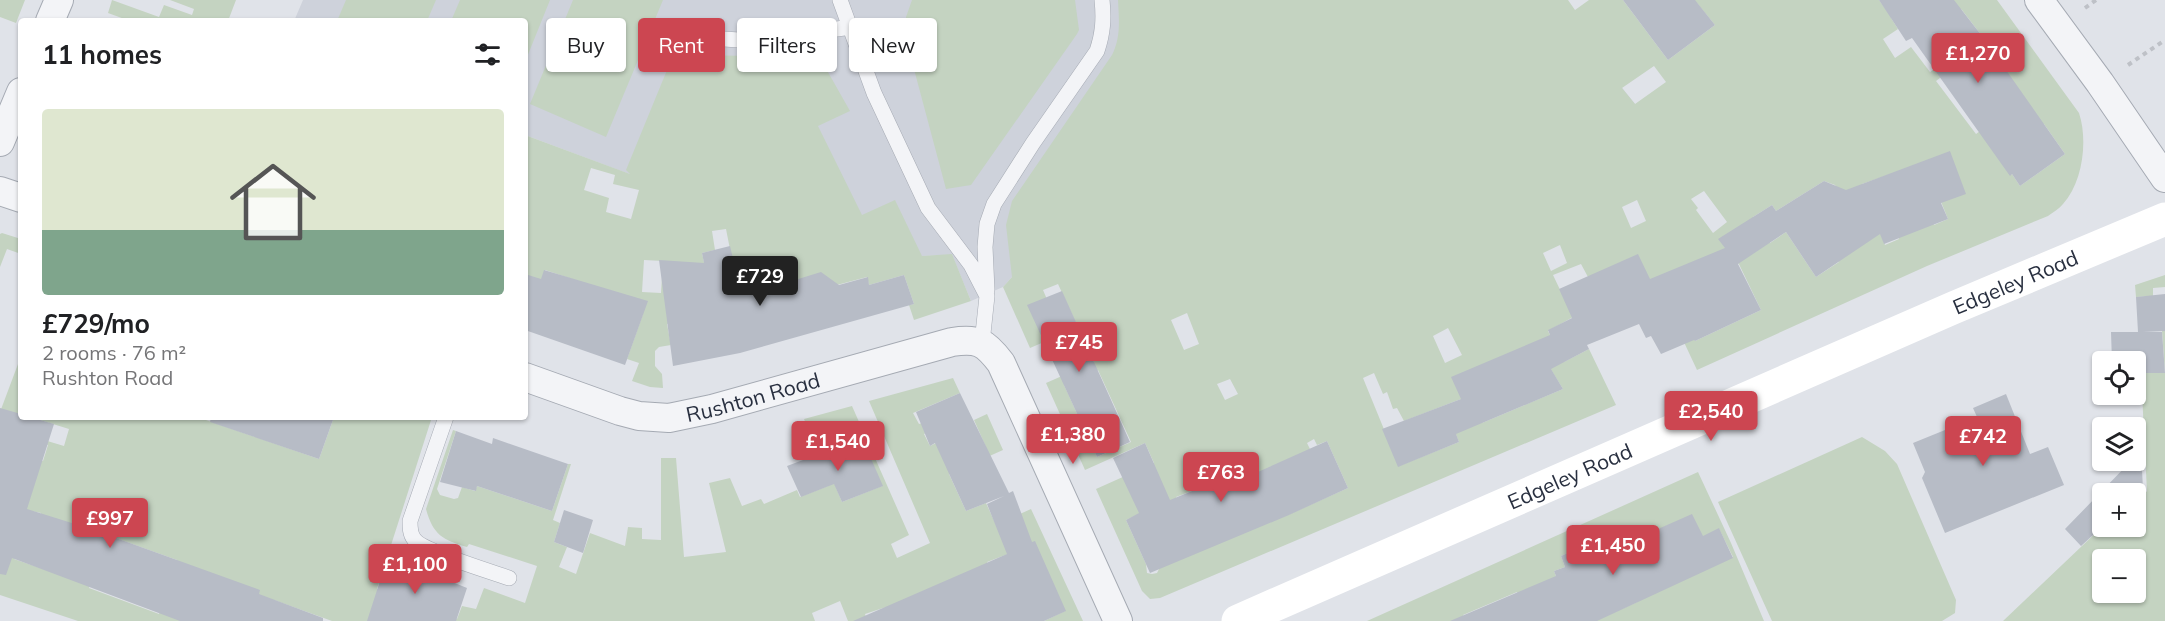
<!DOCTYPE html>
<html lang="en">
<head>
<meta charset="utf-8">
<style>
	:root { --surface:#fff; --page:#f6f6f6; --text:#202124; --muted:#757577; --line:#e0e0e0; --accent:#cc4651 }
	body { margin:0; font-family:Mulish,sans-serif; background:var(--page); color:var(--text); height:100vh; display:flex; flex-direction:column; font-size:22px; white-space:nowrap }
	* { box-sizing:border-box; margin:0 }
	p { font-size:20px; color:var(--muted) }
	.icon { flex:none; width:33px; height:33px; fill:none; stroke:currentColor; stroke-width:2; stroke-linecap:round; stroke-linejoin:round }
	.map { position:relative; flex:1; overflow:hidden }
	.sheet { position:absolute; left:18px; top:18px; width:510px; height:402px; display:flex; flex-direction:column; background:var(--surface); border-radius:6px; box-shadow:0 2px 4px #0004 }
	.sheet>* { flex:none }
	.banner { position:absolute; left:546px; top:18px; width:570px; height:54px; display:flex; gap:12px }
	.tools { position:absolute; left:2092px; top:351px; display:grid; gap:12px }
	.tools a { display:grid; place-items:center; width:54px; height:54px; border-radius:6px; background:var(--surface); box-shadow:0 2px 4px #0004; font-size:30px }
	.price { position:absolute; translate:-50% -51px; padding:0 14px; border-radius:6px; background:var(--accent); color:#fff; font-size:20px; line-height:39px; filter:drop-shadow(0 2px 3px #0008) }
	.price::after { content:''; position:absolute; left:50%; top:36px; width:18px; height:14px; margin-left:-9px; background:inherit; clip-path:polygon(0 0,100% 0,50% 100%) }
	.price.on { background:#222; color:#fff }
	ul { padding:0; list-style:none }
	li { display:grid; align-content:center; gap:12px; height:318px; padding:0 24px }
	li+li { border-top:2px solid var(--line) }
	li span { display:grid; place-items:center; height:186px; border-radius:6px; color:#555 }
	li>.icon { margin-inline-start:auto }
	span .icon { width:108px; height:108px; fill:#fffc; stroke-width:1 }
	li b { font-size:26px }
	h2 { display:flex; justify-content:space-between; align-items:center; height:72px; padding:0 24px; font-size:26px }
	.chip { padding:0 21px; border-radius:6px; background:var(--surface); box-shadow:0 2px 4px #0004; font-size:21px; line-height:54px }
	.chip.on { background:var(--accent); color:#fff }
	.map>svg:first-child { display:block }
	.built { fill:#ced2db }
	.green { fill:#c4d3c1; fill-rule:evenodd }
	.building { fill:#b7bcc6 }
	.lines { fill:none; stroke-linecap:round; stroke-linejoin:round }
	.service-casing { stroke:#a5aab3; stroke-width:16 }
	.minor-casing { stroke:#a5aab3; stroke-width:30 }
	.path { stroke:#bec1c7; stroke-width:4; stroke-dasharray:4.5 4.5; stroke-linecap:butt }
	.service { stroke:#f3f4f7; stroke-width:15 }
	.minor { stroke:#f3f4f7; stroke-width:28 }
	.secondary { stroke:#fff; stroke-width:33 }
	.labels { text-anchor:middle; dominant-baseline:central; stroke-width:6; stroke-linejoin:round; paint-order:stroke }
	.street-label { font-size:21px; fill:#293040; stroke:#f0f2f6 }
</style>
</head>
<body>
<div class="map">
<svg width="2165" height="621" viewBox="0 0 2165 621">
	<rect width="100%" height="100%" fill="#e0e3e9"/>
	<path class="built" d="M303,0H1551L1682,162L1012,277L1003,287L971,301L952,255L922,256L632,175L525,135V21H294Z"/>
	<path class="green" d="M0,0H25L16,23L0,17Z
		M112,0L159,17L164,5L192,15L194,9L170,0H236L228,21H130L108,13Z
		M346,0H436L427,21H337Z
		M460,0H550L525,62V21H451Z
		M573,0H663L606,137L530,104Z
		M912,0H1075L1079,30L1077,34L971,185L946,189L907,43L906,17Z
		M1118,0H1568L1575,10L1589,0H1623L1668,60L1715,25L1697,3L1688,0H1879L1887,11L1917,0L1891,18L1898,29L1883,39L1895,58L1911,47L1930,72L1982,36L1962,10L1946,0H1997L2079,113C2088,140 2083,182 2063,204C2059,209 2053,212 2048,216L1927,266L1697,370L1654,278L1620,293L1595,290L1581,264L1553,275L1573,317L1548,331L1564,362L1589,349L1616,405L1160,598L1150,599L1142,591L1096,489L1154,463L1145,443L1085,470L1046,383L1094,362L1058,284L1043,290L1046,297L1044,342L1030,348L1003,287L1012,277L1006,225L1012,201L1112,55C1121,37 1119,20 1118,0ZM1985,44L2024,98L1976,134L1936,81ZM1654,66L1666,82L1635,104L1622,88ZM2044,124L2065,154L2020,186L2012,174L2010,175ZM1925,162L1948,219L1934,225L1930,216L1896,228L1899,239L1885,245L1862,184ZM1824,181L1835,185L1840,194L1826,241L1839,262L1816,277L1786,232L1770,243L1753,217L1772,205L1776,211ZM1704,191L1727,222L1713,233L1696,210L1698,208L1691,199ZM1637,200L1646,221L1631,228L1622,207ZM1560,245L1567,263L1551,271L1543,253ZM1737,260L1761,310L1695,341L1671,286ZM1187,313L1199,344L1184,350L1171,320ZM1448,328L1462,355L1445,363L1433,336ZM1545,360L1563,389L1482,423ZM1098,370L1131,442L1097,457L1064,385ZM1374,373L1383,394L1387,392L1393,409L1397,408L1404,421L1461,399L1472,424L1455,432L1459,442L1399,466L1363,378ZM1230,379L1238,394L1225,400L1217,384ZM1314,439L1317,445L1327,441L1348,488L1283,517L1310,449L1307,443ZM1245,467L1256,491L1197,549L1176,497L1229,477L1228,474ZM1145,511L1159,569L1157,573L1152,574L1147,573L1146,564L1126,520Z
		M791,51L812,57L824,65L850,111L818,126L862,215L895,200L922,256L952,254L971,301L914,320L909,305L914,304L904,275L869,285L867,277L742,310L726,229L712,231L715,250L702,253L708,281L697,318L667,324L671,345L659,347L655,351V366L662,374L663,388L650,387L632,381L639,363L627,359L643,314L578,281L545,270L539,286L525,281V135L630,174L626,170L674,53C714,55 752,59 791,51ZM591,168L615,175L613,184L639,190L631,219L606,212L609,198L584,190ZM644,260L663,261L661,293L642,292Z
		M2,233L21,239V254L7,249L0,267V234Z
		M2165,275V287L2153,288V296L2136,297L2135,285Z
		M2162,331H2165V621H2003L2103,526H2136V496L2143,489L2147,492L2141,373H2165ZM2103,560H2136V592H2103Z
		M21,356V417H203V419L319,459L334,417H432L377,589L457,619L462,606L476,609L484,588L525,603L537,566L469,544L467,547C443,540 433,535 426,509L453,430L456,431L437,489L440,495L454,499L458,498L462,487L475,491L477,486L552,511L568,464H571L553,520L560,523L554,542L567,547L559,567L576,574L590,533L625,546L628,527L642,528V539L661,540V458H676L684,557L726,552L709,483L730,478L742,506L761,499L764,504L797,490L800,497L828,486L830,484L804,419L852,406L909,535L891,544L897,558L930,543L869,401L953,378L960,393L913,413L919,424L926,422L931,431L924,434L930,446L936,443L986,447L974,420L987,414L1003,450L949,474L966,511L986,503L996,525L1031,509L1083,621H1044L1065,611L1008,554L987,562L998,587L883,608L865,614L867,621H848L840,601L812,613L815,621H332L274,600L266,621H78L0,595V553L34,437L64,446L69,429L40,420L37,428L0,412ZM862,438L882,486L842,502L822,454ZM34,440L48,445L43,461L29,456ZM31,511L41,513L40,518L76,530L81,518L95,522L75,580L14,559ZM107,535L177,560L159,614L89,588Z
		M1862,437L1885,451L1897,464L1956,600L1955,613L1942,621H1772L1718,502Z
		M1698,472L1731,543L1764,621H1531L1517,592L1463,615L1465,621H1367ZM1719,529L1733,557L1660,591ZM1618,531L1638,574L1627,579L1637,602L1622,609L1564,596L1554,571L1565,567L1561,556Z"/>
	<path class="building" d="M1623,0H1695L1715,25L1668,60Z
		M1879,0H1954L1982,36L1980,38L1999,60L2065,154L2020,186L2012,174L2010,176L1912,38L1906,41Z
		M1950,151L1966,194L1941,203L1948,219L1884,244L1880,234L1816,277L1786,232L1738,264L1761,310L1695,341L1694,340L1661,354L1651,336L1646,338L1639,324L1587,345L1589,349L1551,369L1563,389L1456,434L1459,442L1398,467L1382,429L1461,399L1451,377L1550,335L1548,330L1572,318L1559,289L1638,254L1650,279L1725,248L1718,239L1772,205L1776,211L1824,181L1846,190Z
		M730,246L741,292L781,281L782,284L821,272L839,285L868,277L869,285L904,275L914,304L740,353L673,366L659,260L704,263L702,253Z
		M544,270L648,301L625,365L525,330V274L541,279Z
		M1062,291L1130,442L1097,457L1027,305Z
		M2165,294V331L2143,332H2162L2165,373H2136V362H2112L2111,332H2138L2136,297Z
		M960,393L1009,493L1013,491L1032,542L1035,541L1066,611L1044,621H853L1007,554L987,504L1004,496L966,511L935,443L930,446L916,412Z
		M2006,394L2030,454L2048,447L2064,485L1945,533L1922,478L1925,472L1913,443L1977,417L1973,408Z
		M0,408L21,414V417H30L54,424L27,509L91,529L260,590L259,594L323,618V621H180L12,558L6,575L0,574Z
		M211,417H334L319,459L210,422Z
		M456,431L492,444L493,438L568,464L552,511L477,486L476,491L440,482Z
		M862,438L883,486L842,502L834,484L801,497L787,466Z
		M1327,441L1348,488L1289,515L1150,573L1126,520L1139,513L1113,458L1145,443L1170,500L1246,469L1249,476Z
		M2141,451L2143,489L2136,496V494H2103V526L2081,546L2065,529L2132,460H2136V457Z
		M564,510L593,520L583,553L554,542Z
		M1692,514L1703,536L1719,528L1733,558L1597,621H1450L1556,576L1554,571L1565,567L1561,556L1618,531L1624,544Z
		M388,556L416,565L415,567L467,588L456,621H367Z"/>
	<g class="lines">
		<g class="service-casing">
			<path id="service" d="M840,0L874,93L928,208L971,265L987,296L982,343
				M681,36L753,41L851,27
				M987,290L985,247L987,224L994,204L1033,143L1097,51C1103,33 1104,19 1102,0
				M446,417L410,521C410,527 410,534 414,539C422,551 492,572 509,578"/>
		</g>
		<g class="minor-casing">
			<g id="minor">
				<path d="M2039,0L2100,83L2165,178"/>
				<path d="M50,21L59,0"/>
				<path d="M0,142L21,92"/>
				<path d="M0,191L21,198"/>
				<path id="s1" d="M525,377L620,411L639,416L669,418L712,409L952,342C978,338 985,342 1001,363L1118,621"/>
			</g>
		</g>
		<path class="path" d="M2085,8L2096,0
			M2128,65L2165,40"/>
		<use href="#service" class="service"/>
		<use href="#minor" class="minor"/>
		<path class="secondary" id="s2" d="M1238,621L1953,308L2165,219"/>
	</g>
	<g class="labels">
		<g class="street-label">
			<text stroke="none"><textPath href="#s2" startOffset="848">Edgeley Road</textPath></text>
			<text stroke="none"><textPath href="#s1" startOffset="237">Rushton Road</textPath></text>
			<text stroke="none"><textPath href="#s2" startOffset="362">Edgeley Road</textPath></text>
		</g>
	</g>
</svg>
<div class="tools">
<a><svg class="icon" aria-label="locate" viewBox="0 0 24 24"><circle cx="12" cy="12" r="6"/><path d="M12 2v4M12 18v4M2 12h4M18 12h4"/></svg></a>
<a><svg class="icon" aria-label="layers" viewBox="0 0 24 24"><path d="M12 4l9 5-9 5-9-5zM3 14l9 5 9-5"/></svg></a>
<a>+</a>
<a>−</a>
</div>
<b class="price" style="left:1978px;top:84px">£1,270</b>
<b class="price on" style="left:760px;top:307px">£729</b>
<b class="price" style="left:1079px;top:373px">£745</b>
<b class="price" style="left:1711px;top:442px">£2,540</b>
<b class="price" style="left:1073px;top:465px">£1,380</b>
<b class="price" style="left:1983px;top:467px">£742</b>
<b class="price" style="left:838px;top:472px">£1,540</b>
<b class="price" style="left:1221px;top:503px">£763</b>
<b class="price" style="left:110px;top:549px">£997</b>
<b class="price" style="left:1613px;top:576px">£1,450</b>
<b class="price" style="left:415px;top:595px">£1,100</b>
<div class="banner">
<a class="chip">Buy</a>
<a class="chip on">Rent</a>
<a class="chip">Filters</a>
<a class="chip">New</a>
</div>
<section class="sheet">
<h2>11 homes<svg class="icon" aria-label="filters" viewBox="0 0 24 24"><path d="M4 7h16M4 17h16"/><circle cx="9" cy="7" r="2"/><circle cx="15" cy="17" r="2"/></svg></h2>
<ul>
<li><span style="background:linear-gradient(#dfe7d0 65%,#7fa58c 0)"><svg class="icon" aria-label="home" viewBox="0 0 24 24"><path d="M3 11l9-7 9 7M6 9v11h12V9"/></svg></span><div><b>£729/mo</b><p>2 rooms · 76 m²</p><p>Rushton Road</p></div></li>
</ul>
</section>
</div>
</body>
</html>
